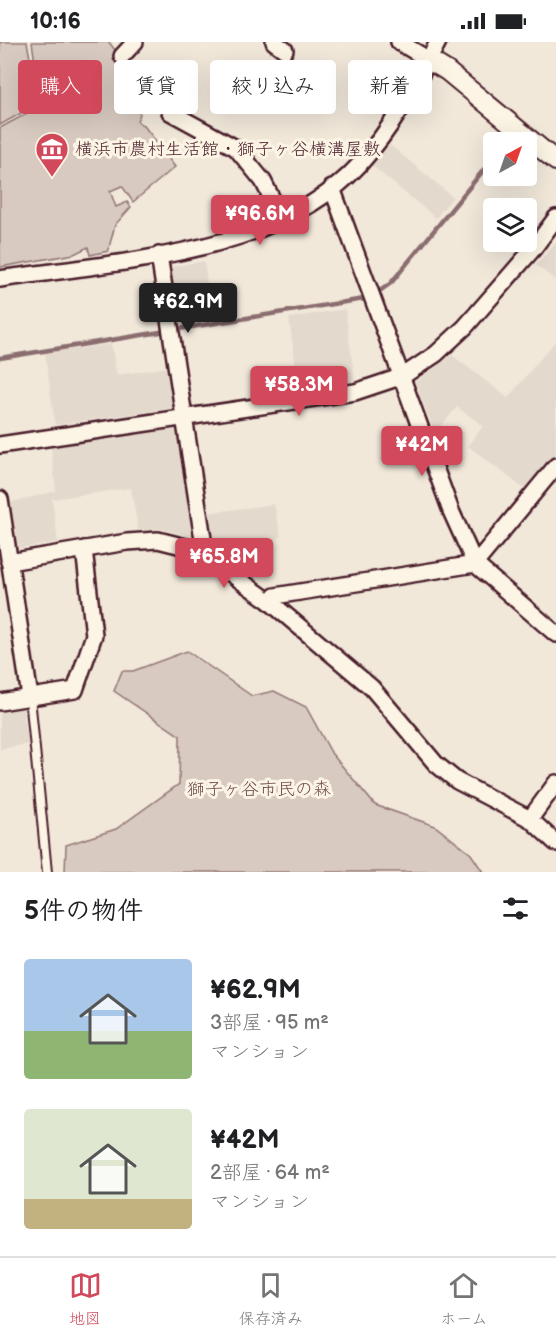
<!DOCTYPE html>
<html lang="ja">
<head>
<meta charset="utf-8">
<style>
	:root { --surface:#fff; --page:#f2f2f2; --text:#202124; --muted:#757577; --line:#e0e0e0; --accent:#d1495b }
	body { margin:0; font-family:"Balsamiq Sans","Klee One",sans-serif; background:var(--page); color:var(--text); height:100vh; display:flex; flex-direction:column; font-size:22px; white-space:nowrap }
	* { box-sizing:border-box; margin:0 }
	p { font-size:20px; color:var(--muted) }
	.icon { flex:none; width:33px; height:33px; fill:none; stroke:currentColor; stroke-width:2; stroke-linecap:round; stroke-linejoin:round }
	.map { position:relative; height:830px; overflow:hidden }
	.drawer { display:flex; flex-direction:column; background:var(--surface); flex:1 }
	.drawer>* { flex:none }
	.top-card { position:absolute; left:18px; top:18px; width:520px; height:54px; display:flex; gap:12px }
	.needle { width:39px; rotate:40deg }
	.controls { position:absolute; left:483px; top:90px; display:grid; gap:12px }
	.controls a { display:grid; place-items:center; width:54px; height:54px; border-radius:6px; background:var(--surface); box-shadow:0 6px 24px #0002; font-size:30px }
	.price { position:absolute; translate:-50% -51px; padding:0 14px; border-radius:6px; background:var(--accent); color:#fff; font-size:20px; line-height:39px; filter:drop-shadow(0 2px 3px #0008) }
	.price::after { content:''; position:absolute; left:50%; top:36px; width:18px; height:14px; margin-left:-9px; background:inherit; clip-path:polygon(0 0,100% 0,50% 100%) }
	.price.selected { background:#222; color:#fff }
	ul { padding:0; list-style:none }
	li { display:flex; align-items:center; gap:18px; height:150px; padding:0 24px }
	li span { display:grid; place-items:center; flex:none; width:168px; height:120px; border-radius:6px; color:#555 }
	li>.icon { margin-inline-start:auto }
	span .icon { width:72px; height:72px; fill:#fffc; stroke-width:1 }
	li b { font-size:26px }
	h2 { display:flex; justify-content:space-between; align-items:center; height:72px; padding:0 24px; font-size:26px }
	.tag { padding:0 21px; border-radius:6px; background:var(--surface); box-shadow:0 6px 24px #0002; font-size:21px; line-height:54px }
	.tag.selected { background:var(--accent); color:#fff }
	.status { display:flex; justify-content:space-between; align-items:center; height:42px; padding:0 30px; background:var(--surface); direction:ltr }
	.status svg { height:16px; fill:currentColor }
	.dock { display:flex; justify-content:space-around; align-items:center; height:84px; border-top:2px solid var(--line); background:var(--surface); font-size:16px; color:var(--muted) }
	.dock a { display:grid; justify-items:center; gap:3px }
	.dock .selected { color:var(--accent) }
	.map>svg:first-child { display:block }
	.built { fill:#e4d9cd }
	.green { fill:#d8cac0; stroke:#917476; stroke-width:1.5 }
	.lines { fill:none; stroke-linecap:round; stroke-linejoin:round }
	.stream { stroke:#8b6d6f; stroke-width:4.5 }
	.service-casing { stroke:#4a1f2b; stroke-width:12 }
	.minor-casing { stroke:#4a1f2b; stroke-width:20 }
	.tertiary-casing { stroke:#4a1f2b; stroke-width:22 }
	.service { stroke:#fcf5e5; stroke-width:8 }
	.minor { stroke:#fcf5e5; stroke-width:15 }
	.tertiary { stroke:#fcf5e5; stroke-width:18 }
	.labels { text-anchor:middle; dominant-baseline:central; stroke-width:6; stroke-linejoin:round; paint-order:stroke }
	.poi-label { font-size:18px; fill:#4a1f2b; stroke:#fcf5e5; text-anchor:start }
	.park-label { font-size:18px; fill:#6e4a50; stroke:#fcf5e5 }
</style>
</head>
<body>
<div class="status"><b>10:16</b><svg viewBox="0 0 49 12"><path d="M0 12V9h3v3zM5 12V6h3v6zM10 12V3h3v9zM15 12V0h3v12zM26 1h20v11H26zM47 4h2v5h-2z"/></svg></div>
<div class="map">
<svg width="556" height="830" viewBox="0 0 556 830">
	<rect width="100%" height="100%" fill="#f1e8da"/>
	<filter id="ink" filterUnits="userSpaceOnUse"><feTurbulence type="fractalNoise" baseFrequency=".0167" numOctaves="2"/><feDisplacementMap in="SourceGraphic" scale="12" xChannelSelector="R" yChannelSelector="G"/><feConvolveMatrix kernelMatrix="1 2 1 2 8 2 1 2 1" color-interpolation-filters="sRGB"/></filter>
	<g filter="url(#ink)">
		<path class="built" d="M390,103L453,155L436,176L371,123Z
			M556,201V239L536,223Z
			M204,219L212,275L180,280L170,225Z
			M345,267L355,339L299,347L289,276Z
			M556,298V413L527,449L468,404L483,384L457,365L435,391L415,340L452,313L508,356Z
			M111,302L117,333L168,325L176,362L174,366L55,383L45,311Z
			M175,385L180,388L195,492L191,495L162,487L138,488L131,446L52,457L58,500L21,506L14,501L8,461L56,449L51,404Z
			M274,462L281,494L276,499L216,506L207,471Z
			M18,664L23,668L29,702L0,707V667Z"/>
		<path class="green" d="M0,0H27L33,32L23,70L0,83Z
			M32,0H109L123,19L120,42L140,72L137,79L145,85L175,125L133,160L122,144L110,149L116,165L127,160L131,165L115,183L108,209L90,213L88,205L74,212L0,225V86L26,72L36,28Z
			M187,609L252,654L274,649L306,665L332,712L375,763L435,784L471,812L483,830H65L66,803L116,787L179,742L180,694L114,649L122,629H133Z"/>
		<g class="lines">
			<path class="stream" d="M0,316L370,256L391,241L486,125"/>
			<g class="service-casing">
				<path id="service" d="M30,655L47,830"/>
			</g>
			<g class="minor-casing">
				<path id="minor" d="M274,0L285,8
					M399,0L429,18
					M122,14L135,0
					M170,70L236,106L263,139L282,177
					M332,146L451,469L475,522L556,592
					M159,213L203,497L198,508
					M0,237C114,220 277,213 359,123C392,86 416,44 438,0
					M0,403L355,350L403,334L436,312L465,285L533,207L556,176
					M0,457L30,655
					M9,520L127,500L158,498L198,508L269,559L372,646L436,722L457,739L530,777L556,801
					M269,559L275,554L475,522L556,424
					M0,660L75,648L94,593L84,507
					M530,777L556,741"/>
			</g>
			<g class="tertiary-casing">
				<path id="tertiary" d="M429,18L447,29L556,119"/>
			</g>
			<use href="#service" class="service"/>
			<use href="#minor" class="minor"/>
			<use href="#tertiary" class="tertiary"/>
		</g>
	</g>
	<defs>
		<g id="museum-pin" transform="scale(1.725)"><path d="M0 17L-7.5 6A9.5 9.5 0 1 1 7.5 6Z" fill="#d1495b" stroke="#fcf5e5"/><path d="M0-6L6-3V-2H-6V-3ZM-5-1h2V3h-2ZM-1-1h2V3h-2ZM3-1h2V3H3ZM-6 4H6V6H-6Z" fill="#fff"/></g>
	</defs>
	<g fill-rule="evenodd">
		<use href="#museum-pin" x="52" y="107"/>
	</g>
	<g class="labels">
		<g class="poi-label">
			<text x="75" y="107">横浜市農村生活館・獅子ヶ谷横溝屋敷</text>
		</g>
		<g class="park-label">
			<text x="259" y="747">獅子ヶ谷市民の森</text>
		</g>
	</g>
</svg>
<div class="controls">
<a><svg class="needle" viewBox="-14 -14 28 28"><path d="M0-13l5 13h-10z" fill="#e53935"/><path d="M0 13l5-13h-10z" fill="#757577"/></svg></a>
<a><svg class="icon" aria-label="layers" viewBox="0 0 24 24"><path d="M12 4l9 5-9 5-9-5zM3 14l9 5 9-5"/></svg></a>
</div>
<b class="price" style="left:260px;top:204px">¥96.6M</b>
<b class="price selected" style="left:188px;top:292px">¥62.9M</b>
<b class="price" style="left:299px;top:375px">¥58.3M</b>
<b class="price" style="left:422px;top:435px">¥42M</b>
<b class="price" style="left:224px;top:547px">¥65.8M</b>
<div class="top-card">
<a class="tag selected">購入</a>
<a class="tag">賃貸</a>
<a class="tag">絞り込み</a>
<a class="tag">新着</a>
</div>
</div>
<section class="drawer">
<h2>5件の物件<svg class="icon" aria-label="filters" viewBox="0 0 24 24"><path d="M4 7h16M4 17h16"/><circle cx="9" cy="7" r="2"/><circle cx="15" cy="17" r="2"/></svg></h2>
<ul>
<li><span style="background:linear-gradient(#a9c7e8 60%,#8fb573 0)"><svg class="icon" aria-label="home" viewBox="0 0 24 24"><path d="M3 11l9-7 9 7M6 9v11h12V9"/></svg></span><div><b>¥62.9M</b><p>3部屋 · 95 m²</p><p>マンション</p></div></li>
<li><span style="background:linear-gradient(#dfe7d0 75%,#c2b280 0)"><svg class="icon" aria-label="home" viewBox="0 0 24 24"><path d="M3 11l9-7 9 7M6 9v11h12V9"/></svg></span><div><b>¥42M</b><p>2部屋 · 64 m²</p><p>マンション</p></div></li>
</ul>
</section>
<nav class="dock">
<a class="selected"><svg class="icon" aria-label="map" viewBox="0 0 24 24"><path d="M3 6l6-2 6 2 6-2v14l-6 2-6-2-6 2zM9 4v14M15 6v14"/></svg>地図</a>
<a><svg class="icon" aria-label="saved" viewBox="0 0 24 24"><path d="M7 4h10v16l-5-4-5 4z"/></svg>保存済み</a>
<a><svg class="icon" aria-label="home" viewBox="0 0 24 24"><path d="M3 11l9-7 9 7M6 9v11h12V9"/></svg>ホーム</a>
</nav>
</body>
</html>
